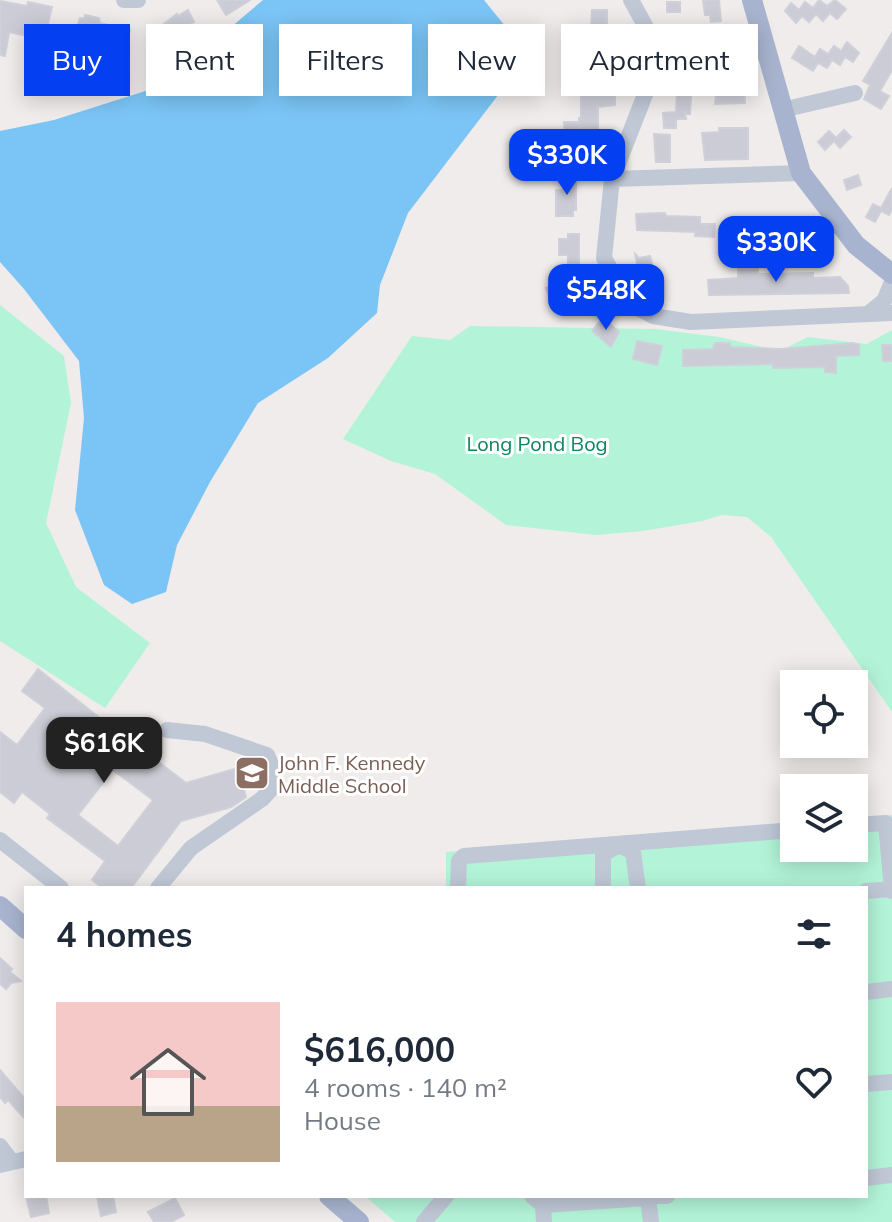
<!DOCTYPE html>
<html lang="en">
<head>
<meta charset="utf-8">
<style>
	:root { --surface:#fff; --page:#f2f2f3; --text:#1f2937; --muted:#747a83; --accent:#043ff1 }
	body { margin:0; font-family:Mulish,sans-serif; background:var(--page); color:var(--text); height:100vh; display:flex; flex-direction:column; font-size:30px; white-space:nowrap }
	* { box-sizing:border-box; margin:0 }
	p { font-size:26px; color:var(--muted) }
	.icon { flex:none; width:44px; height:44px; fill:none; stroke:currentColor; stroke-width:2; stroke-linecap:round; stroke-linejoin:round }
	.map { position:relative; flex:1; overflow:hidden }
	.panel { position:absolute; left:24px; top:886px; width:844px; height:312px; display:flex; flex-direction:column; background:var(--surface); border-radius:0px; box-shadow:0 4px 20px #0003 }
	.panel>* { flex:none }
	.banner { position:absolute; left:24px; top:24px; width:844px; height:72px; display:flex; gap:16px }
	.fabs { position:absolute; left:780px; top:670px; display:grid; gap:16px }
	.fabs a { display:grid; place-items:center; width:88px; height:88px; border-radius:0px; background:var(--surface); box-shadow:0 4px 20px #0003; font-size:40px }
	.price { position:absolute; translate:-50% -68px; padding:0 18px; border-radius:16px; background:var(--accent); color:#fff; font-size:26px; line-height:52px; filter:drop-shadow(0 2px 4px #0008) }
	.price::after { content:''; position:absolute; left:50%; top:48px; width:24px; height:18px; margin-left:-12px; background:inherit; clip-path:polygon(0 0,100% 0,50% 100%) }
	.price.on { background:#222; color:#fff }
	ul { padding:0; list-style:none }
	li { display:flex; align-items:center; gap:24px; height:200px; padding:0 32px }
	li span { display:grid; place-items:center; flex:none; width:224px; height:160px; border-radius:0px; color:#555 }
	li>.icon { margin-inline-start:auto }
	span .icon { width:96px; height:96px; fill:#fffc; stroke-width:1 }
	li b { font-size:34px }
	h2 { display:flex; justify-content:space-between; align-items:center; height:96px; padding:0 32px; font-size:34px }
	.pill { padding:0 28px; border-radius:0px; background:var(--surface); box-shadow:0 4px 20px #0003; font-size:28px; line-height:72px }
	.pill.on { background:var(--accent); color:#fff }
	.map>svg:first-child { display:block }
	.green { fill:#b3f4d8 }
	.water { fill:#7bc5f6 }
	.building { fill:#cbccd5; stroke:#cfd0d9; stroke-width:2; fill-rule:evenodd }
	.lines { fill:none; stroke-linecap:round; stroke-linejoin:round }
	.minor { stroke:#c0c8d6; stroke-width:16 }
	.major { stroke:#a8b4cf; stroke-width:20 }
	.labels { text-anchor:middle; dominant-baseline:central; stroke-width:6; stroke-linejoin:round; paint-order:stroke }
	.park-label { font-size:20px; fill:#0c845e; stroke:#fff }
	.education-label { font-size:20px; fill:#785e54; stroke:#fff; text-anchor:start }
</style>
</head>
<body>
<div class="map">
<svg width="892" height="1222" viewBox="0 0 892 1222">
	<rect width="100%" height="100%" fill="#efeceb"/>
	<path class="green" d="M0,305L64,356L71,403L46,523L76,587L150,643L105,708L0,641Z
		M470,326L656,329L719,337L780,351L808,337L867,344L892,330V712L771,537L747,517L722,515L702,521L643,531L596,535L506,525L435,474L391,461L343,439L412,336L450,340Z
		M892,815V1222H395L365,1196H866V888H446V852L794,823V848H854V818Z"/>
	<path class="water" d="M263,0H484L510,32L505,86L408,213L380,285L377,313L328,358L258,403L210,482L177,545L166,592L132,604L104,585L75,510L84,418L79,361L24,289L0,262V131L54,120L161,86Z"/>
	<path class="building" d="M217,0H250L226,15Z
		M703,0H719L721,21L711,22L710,15H705Z
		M819,0L827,6L835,0L846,9L837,19L830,13L823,21L816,14L809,22L802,16L796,23L785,11L791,3L799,10L805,2L813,8Z
		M0,1L27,6L28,2L52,7L45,36L39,35L38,38L9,32L5,56L0,55Z
		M667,2H680V12H667Z
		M188,10L194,22L189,24L199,44L188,50L181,38L172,44L161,26L177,14L178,16Z
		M592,10H607V27H591Z
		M85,15L99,18L100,23L130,30L126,46L111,42L106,61L110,62L107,73L97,71L98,67L81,62L87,39L77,36L79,29L77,28L80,18L84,19Z
		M892,33V70L880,91L889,96L881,109L864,99L870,85L863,81Z
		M847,42L859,53L853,62L845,57L840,65L832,60L827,68L818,63L813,71L792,58L799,46L815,57L820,49L828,54L834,46L841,51Z
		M595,48H609L610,53H620V70H595Z
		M709,60H724L723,74L709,73Z
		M682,79L692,80L690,114H685L686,119H676V128H664L663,113L676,112L677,87L682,86Z
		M744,86L745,103L715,104L717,88Z
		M615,89V105L598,107V137H595L594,160L576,159L577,152H572V137L565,138L564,122H579V118H581V90Z
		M719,128H748V159L705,160L702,133L719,132Z
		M844,130L851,137L840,148L834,141L825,150L818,142L829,131L836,138Z
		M654,134L670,135V162H656Z
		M858,175L861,185L847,190L844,180Z
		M563,176H576V210H573V216H556V190H563Z
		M892,188V209L889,215L881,211L875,222L866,217L873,204L881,208Z
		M665,213L666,216L700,217V224H715L714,237L695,236L696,232L637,230L636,214Z
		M788,227L789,244H763L762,233H767V228Z
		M568,234H579V265L568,264V255H559V239H568Z
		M748,236L759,237V249L748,248Z
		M635,254L639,258L650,256L652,264L649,268L662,281L652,291L640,279Z
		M738,269H758V274L813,273V278L840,277L848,286L849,293L709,295L708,280L738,278Z
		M567,281L573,299L552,305L546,288Z
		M603,318L619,332L611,347L592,331Z
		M637,341L662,346L657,365L633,359Z
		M715,343H730V347L781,349L853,343L859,345V355L836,356V373L825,372V367L773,368V364L683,366V350L713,349Z
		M882,345H892V361H883Z
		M38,669L125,738L129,733L159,755L156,760L186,783L238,768L246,797L231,807L181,821L131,888H103L92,880L105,861L47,818L50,814L22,792L14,803L0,792V732L17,745L45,708L22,691ZM113,770L153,800L118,846L78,815Z
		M0,958L12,969L10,972L21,981L11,983L6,989L0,984Z
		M0,1070L26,1100V1120L8,1100L5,1103L0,1097Z
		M26,1196H46L49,1213L31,1217Z
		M97,1196H113L116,1212L101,1216Z
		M175,1198L184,1215L171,1222H154L148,1212Z"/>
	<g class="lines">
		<path class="minor" d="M124,0H138
			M631,0L652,38L646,92L612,179L604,258L630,304L653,316L691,322L892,313
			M652,38L759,32
			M782,110L855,93
			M612,179L801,173
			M869,313L884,301L892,282
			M854,825L886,823L892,891
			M0,840L61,888
			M158,888L191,848L262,799L272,788L274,771L267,755L205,734L167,730
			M458,888L459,861L464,856L794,830
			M603,888V854L619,845L633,852L638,888
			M866,891L892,889
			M866,992L892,989
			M866,1084L892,1082
			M0,1146L12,1162
			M0,1165L26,1159
			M866,1178L892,1175
			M532,1196L543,1205L544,1222
			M648,1196H667
			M543,1205L648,1198L651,1222
			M424,1222L446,1196"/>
		<path class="major" d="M752,0L801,173L856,245L892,274
			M0,906L26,929
			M329,1196L359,1222"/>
	</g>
	<defs>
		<g id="school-square" transform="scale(1.8)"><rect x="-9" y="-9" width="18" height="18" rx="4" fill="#8d6e63" stroke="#fff"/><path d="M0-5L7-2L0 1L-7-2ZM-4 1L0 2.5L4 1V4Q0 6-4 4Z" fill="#fff"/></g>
	</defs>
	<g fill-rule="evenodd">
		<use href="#school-square" x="252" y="773"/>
	</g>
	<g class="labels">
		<g class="park-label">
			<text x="537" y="443">Long Pond Bog</text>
		</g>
		<g class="education-label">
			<text x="278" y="762">John F. Kennedy<tspan x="278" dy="23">Middle School</tspan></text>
		</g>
	</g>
</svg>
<div class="fabs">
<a><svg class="icon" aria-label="locate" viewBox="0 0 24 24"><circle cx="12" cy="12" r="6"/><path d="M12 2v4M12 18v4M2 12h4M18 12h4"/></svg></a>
<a><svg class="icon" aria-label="layers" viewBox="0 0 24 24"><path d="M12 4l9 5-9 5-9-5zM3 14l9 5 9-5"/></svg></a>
</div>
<b class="price" style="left:567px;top:197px">$330K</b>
<b class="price" style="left:776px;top:284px">$330K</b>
<b class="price" style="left:606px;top:332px">$548K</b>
<b class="price on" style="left:104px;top:785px">$616K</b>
<div class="banner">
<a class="pill on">Buy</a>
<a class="pill">Rent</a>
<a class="pill">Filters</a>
<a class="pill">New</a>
<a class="pill">Apartment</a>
</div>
<section class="panel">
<h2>4 homes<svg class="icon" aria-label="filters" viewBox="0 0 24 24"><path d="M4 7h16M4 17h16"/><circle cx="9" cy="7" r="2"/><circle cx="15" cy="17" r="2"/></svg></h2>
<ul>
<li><span style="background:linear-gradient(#f6c9c9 65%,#b9a48a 0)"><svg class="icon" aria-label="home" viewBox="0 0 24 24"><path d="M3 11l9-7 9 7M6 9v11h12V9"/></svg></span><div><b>$616,000</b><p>4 rooms · 140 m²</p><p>House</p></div><svg class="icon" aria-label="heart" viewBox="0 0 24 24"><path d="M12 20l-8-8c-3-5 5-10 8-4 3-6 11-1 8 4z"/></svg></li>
</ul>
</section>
</div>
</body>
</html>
